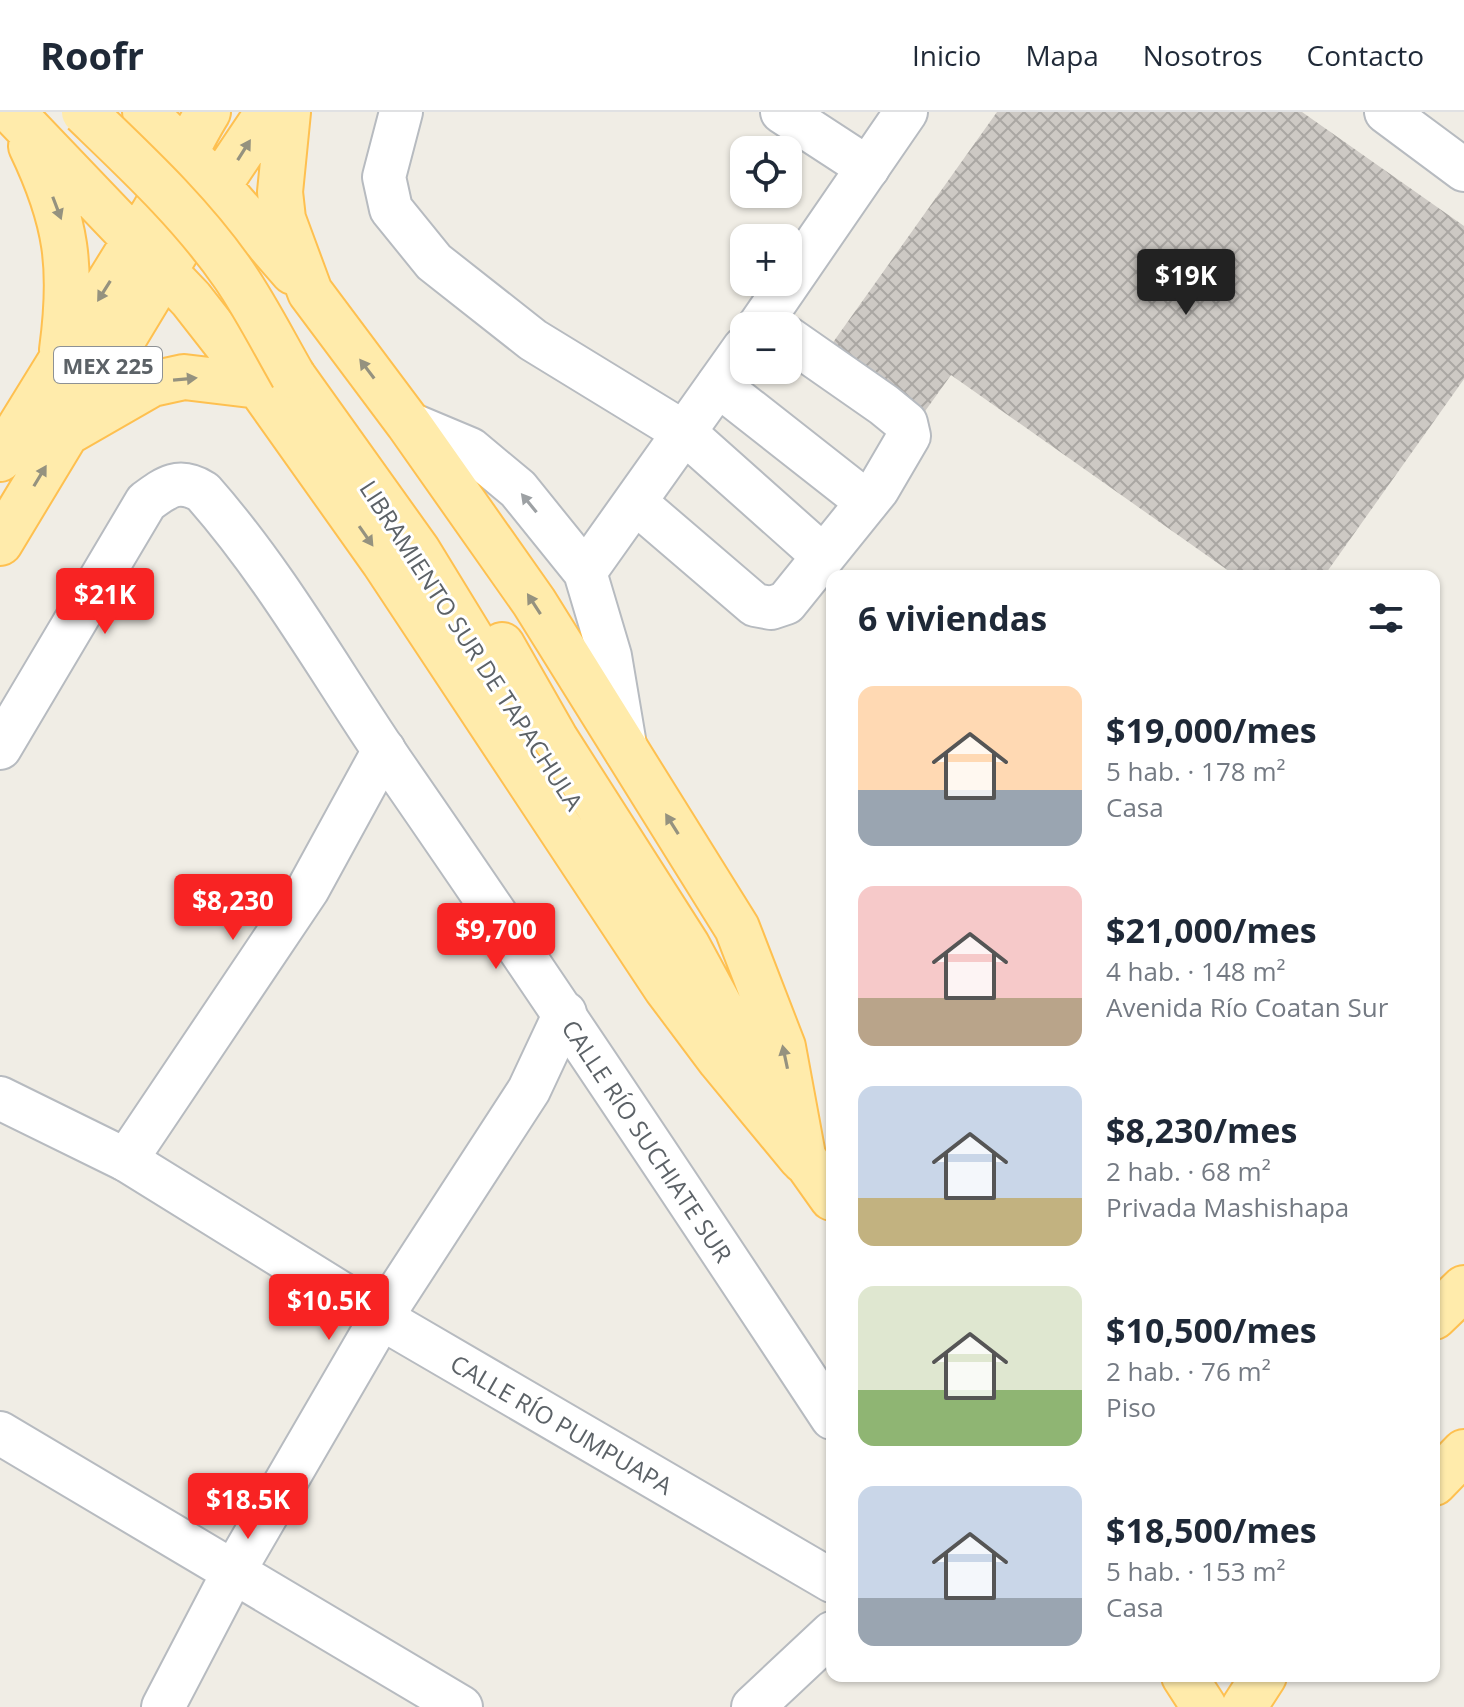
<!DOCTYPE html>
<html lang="es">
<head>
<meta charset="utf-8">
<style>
	:root { --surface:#fff; --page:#f6f6f7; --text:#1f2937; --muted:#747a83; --line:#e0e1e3; --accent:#f82323 }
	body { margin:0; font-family:"Open Sans",sans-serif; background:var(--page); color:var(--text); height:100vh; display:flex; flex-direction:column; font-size:30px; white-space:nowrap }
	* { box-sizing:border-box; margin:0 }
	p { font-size:26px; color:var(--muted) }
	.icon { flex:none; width:44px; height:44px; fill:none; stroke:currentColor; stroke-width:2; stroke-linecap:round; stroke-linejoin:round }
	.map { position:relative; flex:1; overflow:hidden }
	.side { position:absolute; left:826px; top:458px; width:614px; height:1112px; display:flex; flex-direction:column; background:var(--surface); border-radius:16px; box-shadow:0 2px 6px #0004 }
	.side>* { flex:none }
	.fabs { position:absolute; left:730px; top:24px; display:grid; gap:16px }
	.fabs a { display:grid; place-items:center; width:72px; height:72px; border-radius:16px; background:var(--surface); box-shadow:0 2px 6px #0004; font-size:40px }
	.price { position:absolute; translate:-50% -68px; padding:0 18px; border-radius:8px; background:var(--accent); color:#fff; font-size:26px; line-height:52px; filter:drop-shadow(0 2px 4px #0008) }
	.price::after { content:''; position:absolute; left:50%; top:48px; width:24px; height:18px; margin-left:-12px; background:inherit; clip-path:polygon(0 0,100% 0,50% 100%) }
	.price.on { background:#222; color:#fff }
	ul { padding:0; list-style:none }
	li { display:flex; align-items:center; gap:24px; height:200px; padding:0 32px }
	li span { display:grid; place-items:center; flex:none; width:224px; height:160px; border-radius:16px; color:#555 }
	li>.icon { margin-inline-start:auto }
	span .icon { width:96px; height:96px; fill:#fffc; stroke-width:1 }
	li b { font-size:34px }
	h2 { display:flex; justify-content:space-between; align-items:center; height:96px; padding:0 32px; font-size:34px }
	header { display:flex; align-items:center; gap:48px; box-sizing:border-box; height:112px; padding:0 40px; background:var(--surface); border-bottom:2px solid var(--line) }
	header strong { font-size:38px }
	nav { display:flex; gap:44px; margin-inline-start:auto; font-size:28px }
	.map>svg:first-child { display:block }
	.building { fill:url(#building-cross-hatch) }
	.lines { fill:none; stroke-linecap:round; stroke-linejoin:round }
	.minor-casing { stroke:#b7bbc0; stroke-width:46 }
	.major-casing { stroke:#fec050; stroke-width:48 }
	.minor { stroke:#fff; stroke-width:42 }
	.major { stroke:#ffebab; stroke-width:44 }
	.major-bridge-casing { stroke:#fec050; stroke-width:48; stroke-linecap:butt }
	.major-bridge { stroke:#ffebab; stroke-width:44 }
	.oneway { fill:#95927f }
	.oneway2 { fill:#9da1a4 }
	.labels { text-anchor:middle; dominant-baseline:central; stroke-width:6; stroke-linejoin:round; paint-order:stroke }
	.shield { fill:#fff; stroke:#8d9195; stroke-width:2 }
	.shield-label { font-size:22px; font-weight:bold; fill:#5c6267 }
	.street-label { font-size:24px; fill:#5c6267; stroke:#fff }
</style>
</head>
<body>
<header>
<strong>Roofr</strong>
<nav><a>Inicio</a><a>Mapa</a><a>Nosotros</a><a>Contacto</a></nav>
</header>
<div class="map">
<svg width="1464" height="1595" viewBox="0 0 1464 1595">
	<defs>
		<pattern id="building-cross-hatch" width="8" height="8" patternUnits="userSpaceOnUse" patternTransform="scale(2)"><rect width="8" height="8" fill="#cdc9c4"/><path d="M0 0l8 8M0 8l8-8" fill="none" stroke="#aaa7a3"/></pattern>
	</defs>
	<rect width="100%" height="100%" fill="#f0ede5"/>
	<path class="building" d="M997,0H1302L1464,114V267L1324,464H1236L951,263L923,302L829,236Z"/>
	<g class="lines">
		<g class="minor-casing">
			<g id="minor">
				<path d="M401,0L384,65L391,97L434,150L533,228L685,321L822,443"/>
				<path d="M782,0L868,56"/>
				<path d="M1386,0L1464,58"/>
				<path d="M759,214L906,0"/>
				<path d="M718,273L867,390"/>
				<path d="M408,311L470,337L518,377L585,460L610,544L626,639"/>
				<path d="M636,391L755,493L771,496L786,491L878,377L909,324L906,311L884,293L788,226"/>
				<path d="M585,460L744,236"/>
				<path id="s1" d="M0,636L146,390C166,375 179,365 203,380C278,465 333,565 397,658C545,872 689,1089 832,1306"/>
				<path id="s2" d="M0,986L126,1048L381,1206L832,1469"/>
				<path d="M126,1048L308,777L384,638"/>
				<path d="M0,1321L461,1595"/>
				<path d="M163,1595L234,1459L381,1206L529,978L565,901"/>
				<path d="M753,1595L832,1521"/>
			</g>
		</g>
		<g class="major-casing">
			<path id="major" d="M145,0L220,76L293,160
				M288,0L280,80L283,107L310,180L408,311L534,490L737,816L783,935L804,1049
				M17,5L191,187L259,274
				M31,34C67,109 73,156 62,238
				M293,264L418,439L503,578
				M65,322L152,272L184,265L259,274L384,450L666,876L720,948L801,1046
				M0,347L135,128C165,89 182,42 208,0
				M0,431L194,110L268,0
				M502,533L555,626L687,833L753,955
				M788,1024L832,1086
				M1434,1205L1464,1176
				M1434,1371L1464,1340
				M1184,1564L1204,1595
				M1244,1595L1264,1564"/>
		</g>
		<use href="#minor" class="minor"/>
		<use href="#major" class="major"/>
		<g class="major-bridge-casing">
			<path id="major-bridge" d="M84,0C137,51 192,102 234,163C256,195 274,231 293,264"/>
		</g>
		<use href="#major-bridge" class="major-bridge"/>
	</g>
	<defs><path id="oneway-solid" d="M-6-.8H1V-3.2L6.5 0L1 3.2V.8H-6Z" transform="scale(2)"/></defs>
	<g class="oneway">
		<use href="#oneway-solid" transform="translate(244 38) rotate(-58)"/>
		<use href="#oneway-solid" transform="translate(57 96) rotate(69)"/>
		<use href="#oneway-solid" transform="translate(104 179) rotate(122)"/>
		<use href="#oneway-solid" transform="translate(367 257) rotate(-127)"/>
		<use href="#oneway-solid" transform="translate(185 267) rotate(-5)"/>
		<use href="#oneway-solid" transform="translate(40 364) rotate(-59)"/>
		<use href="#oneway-solid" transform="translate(366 424) rotate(55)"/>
		<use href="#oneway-solid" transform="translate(534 492) rotate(-123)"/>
		<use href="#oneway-solid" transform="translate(672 712) rotate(-122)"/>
		<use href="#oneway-solid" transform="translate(785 945) rotate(-102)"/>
	</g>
	<use class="oneway2" href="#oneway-solid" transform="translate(529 391) rotate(-129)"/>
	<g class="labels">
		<rect class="shield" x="54" y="235" width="108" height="36" rx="6"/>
		<g class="shield-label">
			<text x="108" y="253">MEX 225</text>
		</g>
		<g class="street-label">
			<text transform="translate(472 533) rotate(57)">LIBRAMIENTO SUR DE TAPACHULA</text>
			<text stroke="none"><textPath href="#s1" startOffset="1136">CALLE RÍO SUCHIATE SUR</textPath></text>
			<text stroke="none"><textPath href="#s2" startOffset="650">CALLE RÍO PUMPUAPA</textPath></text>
		</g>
	</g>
</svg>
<div class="fabs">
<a><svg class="icon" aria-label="locate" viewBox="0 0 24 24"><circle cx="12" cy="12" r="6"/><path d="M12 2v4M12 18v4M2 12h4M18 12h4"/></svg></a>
<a>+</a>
<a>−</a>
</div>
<b class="price on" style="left:1186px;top:205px">$19K</b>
<b class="price" style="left:105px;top:524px">$21K</b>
<b class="price" style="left:233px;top:830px">$8,230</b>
<b class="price" style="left:496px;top:859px">$9,700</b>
<b class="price" style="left:329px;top:1230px">$10.5K</b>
<b class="price" style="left:248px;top:1429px">$18.5K</b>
<section class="side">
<h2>6 viviendas<svg class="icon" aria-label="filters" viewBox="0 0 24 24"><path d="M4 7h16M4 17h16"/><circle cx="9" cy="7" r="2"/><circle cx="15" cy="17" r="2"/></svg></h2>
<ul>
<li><span style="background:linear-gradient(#ffd9b3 65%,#9aa5b1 0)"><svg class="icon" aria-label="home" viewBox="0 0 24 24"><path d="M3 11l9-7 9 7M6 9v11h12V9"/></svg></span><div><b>$19,000/mes</b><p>5 hab. · 178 m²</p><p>Casa</p></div></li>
<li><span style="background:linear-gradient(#f6c9c9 70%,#b9a48a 0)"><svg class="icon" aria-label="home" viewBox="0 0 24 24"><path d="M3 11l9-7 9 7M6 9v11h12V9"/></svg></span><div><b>$21,000/mes</b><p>4 hab. · 148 m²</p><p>Avenida Río Coatan Sur</p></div></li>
<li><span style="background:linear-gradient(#c9d6e8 70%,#c2b280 0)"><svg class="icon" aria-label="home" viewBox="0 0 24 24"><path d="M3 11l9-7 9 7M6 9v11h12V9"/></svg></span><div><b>$8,230/mes</b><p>2 hab. · 68 m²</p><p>Privada Mashishapa</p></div></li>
<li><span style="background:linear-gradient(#dfe7d0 65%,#8fb573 0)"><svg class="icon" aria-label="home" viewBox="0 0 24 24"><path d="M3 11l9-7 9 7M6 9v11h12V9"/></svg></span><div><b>$10,500/mes</b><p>2 hab. · 76 m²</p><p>Piso</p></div></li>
<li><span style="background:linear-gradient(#c9d6e8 70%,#9aa5b1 0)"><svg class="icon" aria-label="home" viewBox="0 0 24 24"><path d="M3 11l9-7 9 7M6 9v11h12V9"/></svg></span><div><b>$18,500/mes</b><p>5 hab. · 153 m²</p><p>Casa</p></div></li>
</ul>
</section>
</div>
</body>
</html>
